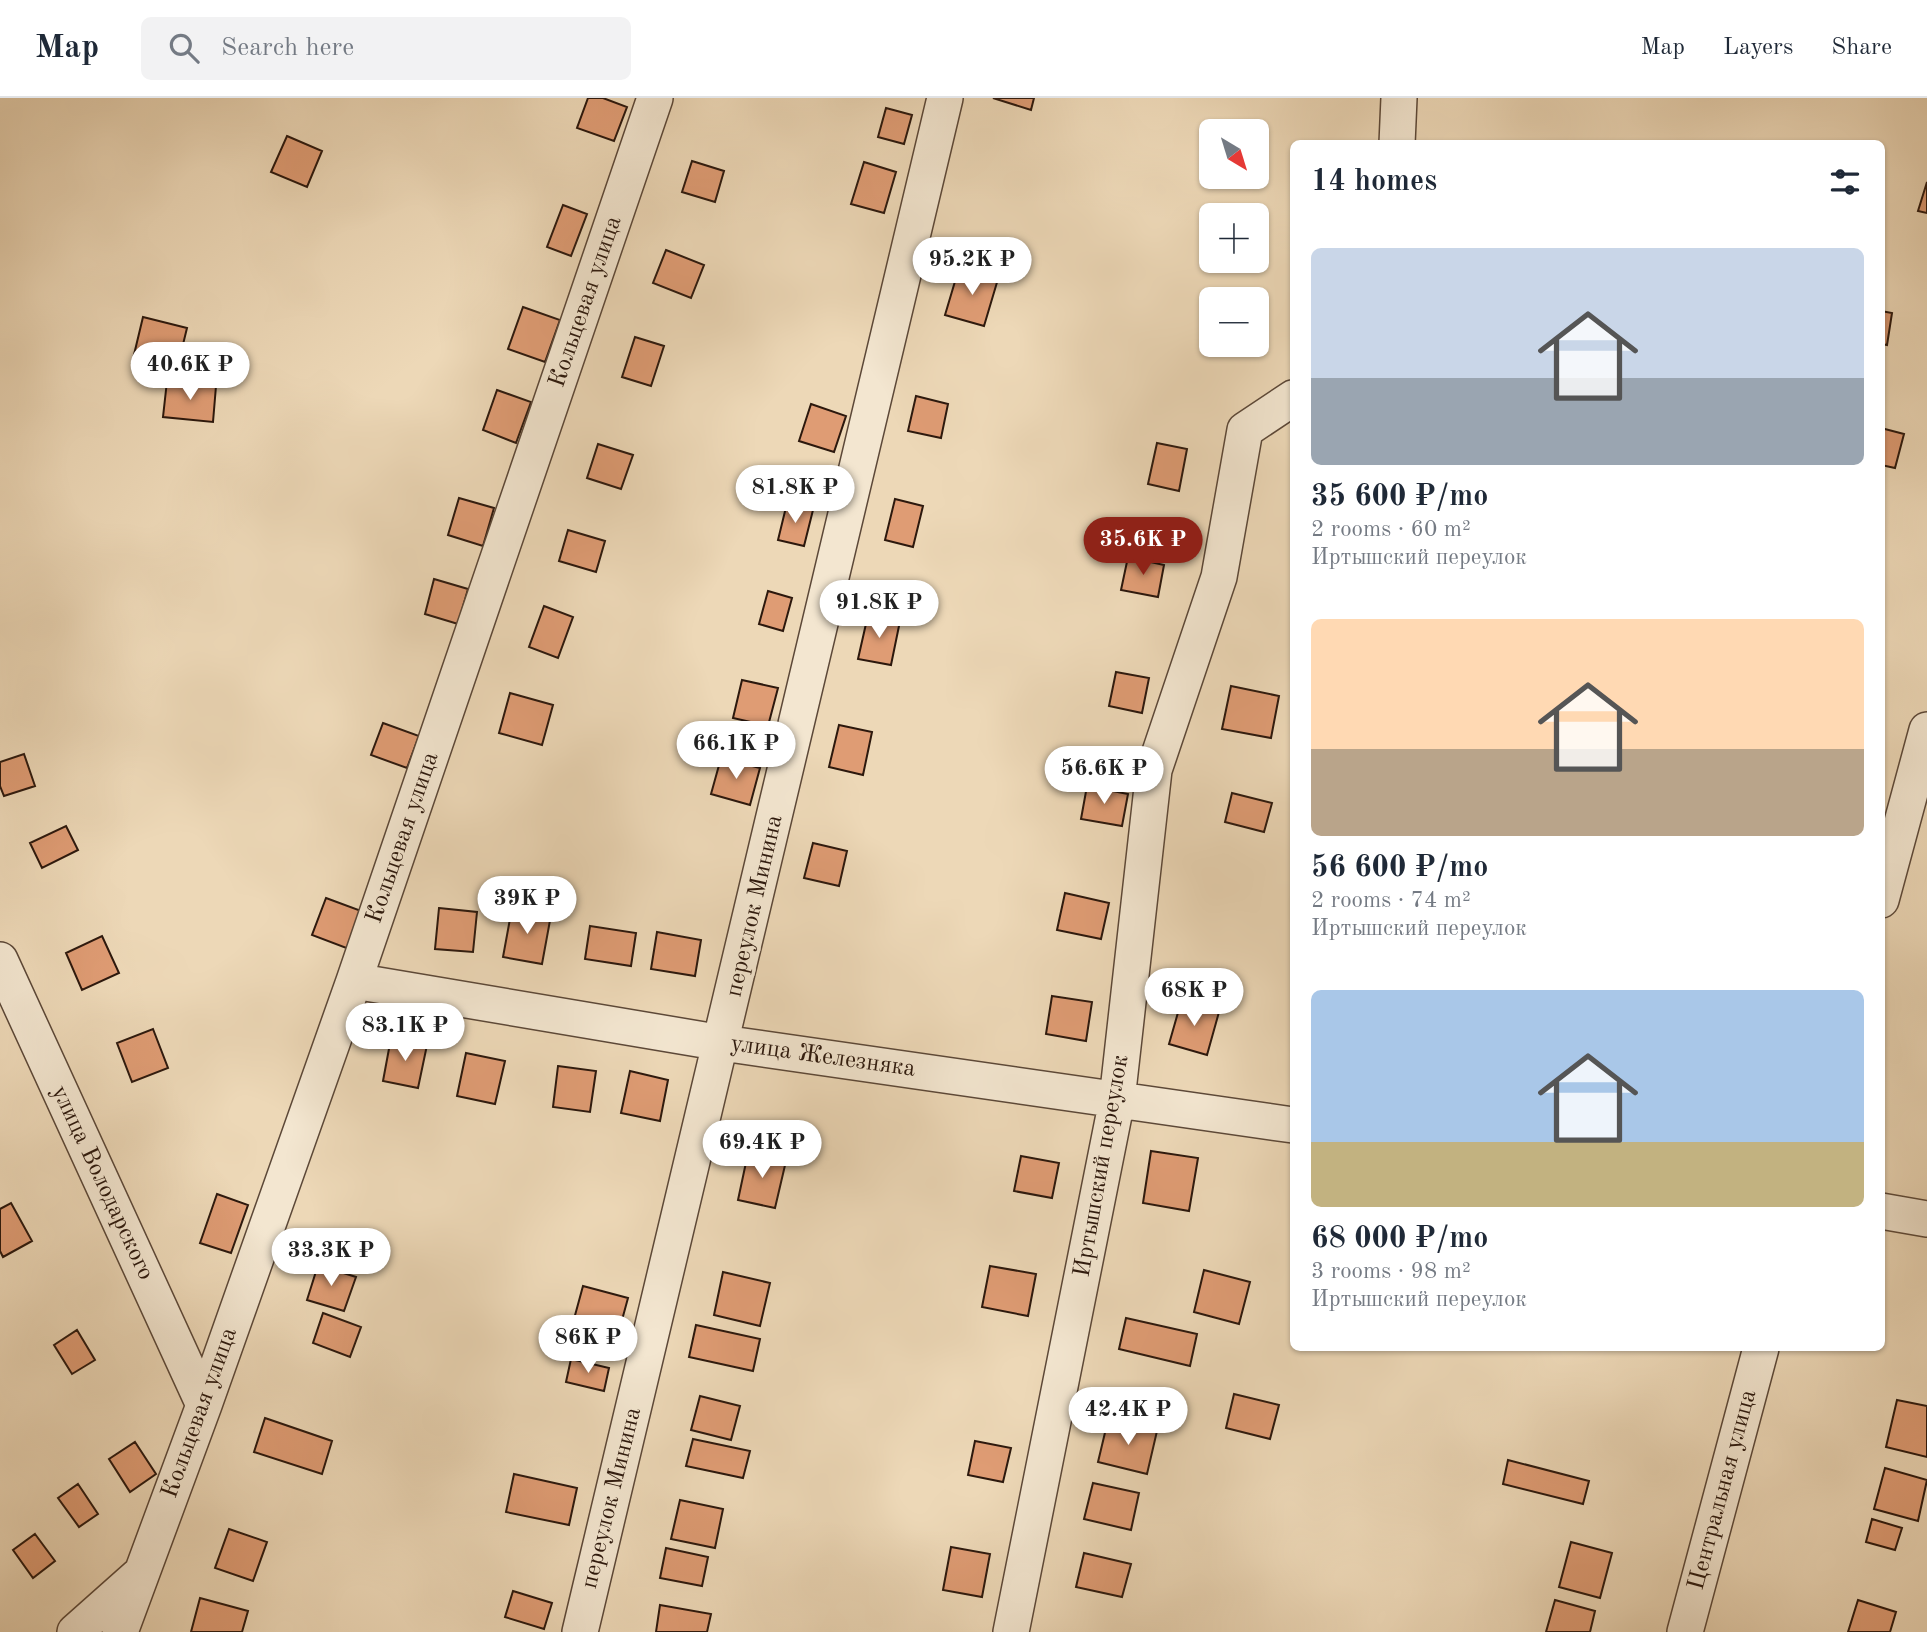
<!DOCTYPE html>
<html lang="en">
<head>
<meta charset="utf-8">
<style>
	:root { --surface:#fff; --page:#f2f2f3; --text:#1f2937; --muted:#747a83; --line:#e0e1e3; --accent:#8f2418 }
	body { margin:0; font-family:"Old Standard TT",serif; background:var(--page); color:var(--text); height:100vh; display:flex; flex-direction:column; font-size:26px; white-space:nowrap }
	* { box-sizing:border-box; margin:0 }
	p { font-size:23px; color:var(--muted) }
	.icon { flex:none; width:38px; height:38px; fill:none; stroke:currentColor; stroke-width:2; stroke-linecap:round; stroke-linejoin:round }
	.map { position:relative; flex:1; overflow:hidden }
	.details { position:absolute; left:1290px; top:42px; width:595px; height:1211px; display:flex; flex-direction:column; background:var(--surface); border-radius:10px; box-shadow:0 2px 5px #0004 }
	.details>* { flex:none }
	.needle { width:46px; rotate:142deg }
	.fabs { position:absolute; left:1199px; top:21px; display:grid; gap:14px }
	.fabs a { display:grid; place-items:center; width:70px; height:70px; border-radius:10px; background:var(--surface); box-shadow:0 2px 5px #0004; font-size:35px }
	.price { position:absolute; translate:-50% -60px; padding:0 16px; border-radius:24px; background:#fff; color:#222; font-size:23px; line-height:46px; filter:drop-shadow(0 2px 4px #0008) }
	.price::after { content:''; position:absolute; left:50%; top:42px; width:21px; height:16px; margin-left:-10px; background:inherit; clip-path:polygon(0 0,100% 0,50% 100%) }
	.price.on { background:var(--accent); color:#fff }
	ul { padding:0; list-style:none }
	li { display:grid; align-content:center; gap:14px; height:371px; padding:0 21px }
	li span { display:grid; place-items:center; height:217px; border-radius:10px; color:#555 }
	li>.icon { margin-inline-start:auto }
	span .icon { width:126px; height:126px; fill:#fffc; stroke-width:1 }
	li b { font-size:30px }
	h2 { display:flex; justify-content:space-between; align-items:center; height:84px; padding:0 21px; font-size:30px }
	header { display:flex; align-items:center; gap:42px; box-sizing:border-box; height:98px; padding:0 35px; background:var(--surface); border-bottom:2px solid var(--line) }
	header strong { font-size:33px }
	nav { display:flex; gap:38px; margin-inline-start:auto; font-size:24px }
	.search { width:490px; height:63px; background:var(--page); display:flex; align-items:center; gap:18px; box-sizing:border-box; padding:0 24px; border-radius:10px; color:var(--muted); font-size:26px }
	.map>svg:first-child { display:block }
	.building { fill:#df9c74; stroke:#2c180d; stroke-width:2 }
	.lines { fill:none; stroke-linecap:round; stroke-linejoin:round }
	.street-casing { stroke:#5c4838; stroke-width:38 }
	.street { stroke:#f3e6d0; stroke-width:35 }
	.labels { text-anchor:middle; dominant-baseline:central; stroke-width:7; stroke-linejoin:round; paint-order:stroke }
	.street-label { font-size:24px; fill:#2c180d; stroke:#f3e6d0 }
</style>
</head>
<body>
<header>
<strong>Map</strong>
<div class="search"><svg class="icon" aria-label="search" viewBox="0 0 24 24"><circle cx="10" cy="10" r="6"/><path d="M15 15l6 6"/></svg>Search here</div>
<nav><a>Map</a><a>Layers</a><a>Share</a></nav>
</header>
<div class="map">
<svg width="1927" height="1534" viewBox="0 0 1927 1534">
	<rect width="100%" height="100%" fill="#edd8b7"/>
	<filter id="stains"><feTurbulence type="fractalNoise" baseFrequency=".00286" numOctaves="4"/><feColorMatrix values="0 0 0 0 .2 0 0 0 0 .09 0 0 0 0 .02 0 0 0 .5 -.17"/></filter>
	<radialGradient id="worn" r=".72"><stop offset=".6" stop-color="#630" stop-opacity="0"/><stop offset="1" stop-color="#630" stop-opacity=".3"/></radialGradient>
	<path class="building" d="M588,0H603L627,9L614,43L577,30Z
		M993,0H1034L1031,12Z
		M886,10L912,17L904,46L878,39Z
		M287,38L322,53L307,89L271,74Z
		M692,63L724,73L715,104L682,94Z
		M864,64L896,74L884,115L851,106Z
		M1927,84V115L1918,113Z
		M563,107L587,116L571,158L547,149Z
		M666,152L704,167L691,200L653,185Z
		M959,170L998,181L984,228L945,217Z
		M523,209L560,222L545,264L508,251Z
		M1881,213L1892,215L1887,247L1881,246Z
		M143,219L187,230L176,275L132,265Z
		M635,239L664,248L651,288L622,279Z
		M167,283L216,288L213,324L163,319Z
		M497,292L531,304L516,345L483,332Z
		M916,298L948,306L941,340L908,333Z
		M811,306L846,318L834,354L799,343Z
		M1881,330L1904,336L1895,370L1881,367Z
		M1157,345L1187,351L1179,393L1148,386Z
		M598,346L633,357L621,391L587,380Z
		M459,400L494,410L483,448L448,437Z
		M895,401L923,408L913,449L885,442Z
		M787,405L813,412L804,448L778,442Z
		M568,432L605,443L596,474L559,463Z
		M1128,459L1164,467L1158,499L1121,492Z
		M434,481L468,491L458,526L425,516Z
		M768,493L792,500L783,533L759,526Z
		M544,508L573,519L558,560L529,549Z
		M868,517L900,523L891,567L858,561Z
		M1116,574L1149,580L1142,615L1109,608Z
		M742,582L778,590L768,628L733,620Z
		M1231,588L1279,598L1271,640L1222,631Z
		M510,595L553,607L542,647L499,635Z
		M383,625L419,638L407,670L371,657Z
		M839,627L872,634L863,677L829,669Z
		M24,656L35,688L4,698L0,688V664Z
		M721,660L760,670L750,707L711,696Z
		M1087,688L1128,696L1122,728L1081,721Z
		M1232,695L1272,705L1264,734L1225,724Z
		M66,728L78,752L42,770L30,745Z
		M813,745L847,753L839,788L804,780Z
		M1065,795L1109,805L1101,841L1057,832Z
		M326,800L364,814L349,851L312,837Z
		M439,810L477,814L473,854L435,851Z
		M512,810L551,817L542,866L503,859Z
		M590,828L636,835L631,868L585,861Z
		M657,834L701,842L695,878L651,871Z
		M102,838L119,875L82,892L66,855Z
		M1052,898L1092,904L1086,943L1046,936Z
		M1181,904L1219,914L1207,957L1169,946Z
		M153,931L168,970L132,984L117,945Z
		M391,940L427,947L418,990L383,983Z
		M466,955L505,963L495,1006L457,998Z
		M558,968L596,973L590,1014L553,1009Z
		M630,973L668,982L660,1023L621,1015Z
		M1151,1053L1198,1060L1189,1113L1143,1105Z
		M748,1055L786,1063L775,1110L738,1102Z
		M1021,1058L1059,1065L1052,1100L1014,1093Z
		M217,1096L248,1107L231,1155L200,1145Z
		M11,1105L32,1143L3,1159L0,1153V1111Z
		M318,1167L356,1179L344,1213L307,1202Z
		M990,1168L1036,1176L1028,1218L982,1209Z
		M1204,1172L1250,1184L1239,1226L1194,1214Z
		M723,1174L770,1185L760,1228L714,1217Z
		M583,1188L628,1200L616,1244L571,1232Z
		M323,1215L361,1229L350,1259L313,1245Z
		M1126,1220L1197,1236L1190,1268L1119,1251Z
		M696,1227L760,1241L753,1273L689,1259Z
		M77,1232L95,1262L72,1276L54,1247Z
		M571,1261L609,1270L604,1293L566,1284Z
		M1234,1296L1279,1307L1270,1341L1226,1330Z
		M700,1298L740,1308L731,1342L691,1332Z
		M1897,1302L1927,1308V1359L1886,1349Z
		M265,1320L332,1343L322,1376L254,1354Z
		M1108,1322L1157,1333L1147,1376L1098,1364Z
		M693,1341L750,1353L743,1380L686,1368Z
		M975,1343L1011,1350L1003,1384L968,1377Z
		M135,1344L156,1376L130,1394L109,1361Z
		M1508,1362L1589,1383L1583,1406L1503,1386Z
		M1885,1370L1927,1382L1918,1423L1874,1411Z
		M514,1376L577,1390L569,1427L506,1414Z
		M1093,1385L1139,1395L1131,1432L1084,1421Z
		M78,1386L98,1416L79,1429L58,1400Z
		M680,1402L723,1411L715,1450L671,1441Z
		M1872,1421L1902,1430L1895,1452L1866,1444Z
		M229,1431L267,1444L253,1483L215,1470Z
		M35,1436L55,1463L33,1480L13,1452Z
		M1571,1444L1612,1455L1600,1500L1559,1489Z
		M951,1449L990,1456L982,1499L943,1492Z
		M666,1450L708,1459L702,1488L660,1480Z
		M1084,1455L1131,1466L1122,1499L1076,1489Z
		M513,1493L552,1505L544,1531L505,1519Z
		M200,1500L248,1513L242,1534H191Z
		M1555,1502L1595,1513L1590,1534H1546Z
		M1858,1502L1896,1514L1890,1534H1848Z
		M660,1507L711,1516L707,1534H656Z"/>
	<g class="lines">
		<g class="street-casing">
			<path id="street" d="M1397,46L1399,0
				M1881,802L1927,632
				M0,862L204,1307
				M354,883L722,945L1293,1027
				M1881,1113L1927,1121
				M75,1534L138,1478
				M120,1534L204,1307L354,883L655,0
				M580,1534L945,0
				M1011,1534L1117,1002L1154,672L1219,479L1245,332L1293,300
				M1685,1534L1761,1250"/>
		</g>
		<use href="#street" class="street"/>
	</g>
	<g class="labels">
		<g class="street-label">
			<text transform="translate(586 204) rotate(-71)">Кольцевая улица</text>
			<text transform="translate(403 740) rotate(-71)">Кольцевая улица</text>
			<text transform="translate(755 808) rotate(-77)">переулок Минина</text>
			<text transform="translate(823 959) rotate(8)">улица Железняка</text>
			<text transform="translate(1102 1068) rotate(-80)">Иртышский переулок</text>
			<text transform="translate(102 1085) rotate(65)">улица Володарского</text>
			<text transform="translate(200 1315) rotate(-70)">Кольцевая улица</text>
			<text transform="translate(1723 1392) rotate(-75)">Центральная улица</text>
			<text transform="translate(612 1400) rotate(-76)">переулок Минина</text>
		</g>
	</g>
	<rect width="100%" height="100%" filter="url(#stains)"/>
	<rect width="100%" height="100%" fill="url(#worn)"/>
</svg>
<div class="fabs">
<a><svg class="needle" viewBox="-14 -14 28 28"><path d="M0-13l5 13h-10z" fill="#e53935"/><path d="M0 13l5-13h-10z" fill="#747a83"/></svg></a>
<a>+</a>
<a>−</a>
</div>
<b class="price" style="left:972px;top:199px">95.2K ₽</b>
<b class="price" style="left:190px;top:304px">40.6K ₽</b>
<b class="price" style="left:795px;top:427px">81.8K ₽</b>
<b class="price on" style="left:1143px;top:479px">35.6K ₽</b>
<b class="price" style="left:879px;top:542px">91.8K ₽</b>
<b class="price" style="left:736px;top:683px">66.1K ₽</b>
<b class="price" style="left:1104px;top:708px">56.6K ₽</b>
<b class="price" style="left:527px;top:838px">39K ₽</b>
<b class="price" style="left:1194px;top:930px">68K ₽</b>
<b class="price" style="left:405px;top:965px">83.1K ₽</b>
<b class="price" style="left:762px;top:1082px">69.4K ₽</b>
<b class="price" style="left:331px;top:1190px">33.3K ₽</b>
<b class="price" style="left:588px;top:1277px">86K ₽</b>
<b class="price" style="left:1128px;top:1349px">42.4K ₽</b>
<section class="details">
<h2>14 homes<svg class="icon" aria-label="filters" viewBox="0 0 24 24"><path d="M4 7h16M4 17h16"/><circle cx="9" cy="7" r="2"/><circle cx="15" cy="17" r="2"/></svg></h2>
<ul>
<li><span style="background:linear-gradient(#c9d6e8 60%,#9aa5b1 0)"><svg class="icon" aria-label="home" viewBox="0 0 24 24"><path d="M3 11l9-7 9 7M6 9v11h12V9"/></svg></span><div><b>35 600 ₽/mo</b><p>2 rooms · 60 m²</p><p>Иртышский переулок</p></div></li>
<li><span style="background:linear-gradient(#ffd9b3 60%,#b9a48a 0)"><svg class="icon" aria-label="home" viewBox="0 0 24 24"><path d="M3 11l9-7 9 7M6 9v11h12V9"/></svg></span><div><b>56 600 ₽/mo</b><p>2 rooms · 74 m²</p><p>Иртышский переулок</p></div></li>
<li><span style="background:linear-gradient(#a9c7e8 70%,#c2b280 0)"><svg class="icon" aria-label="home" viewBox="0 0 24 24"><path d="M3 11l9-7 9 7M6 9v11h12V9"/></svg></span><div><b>68 000 ₽/mo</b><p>3 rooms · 98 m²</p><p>Иртышский переулок</p></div></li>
</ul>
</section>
</div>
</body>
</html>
